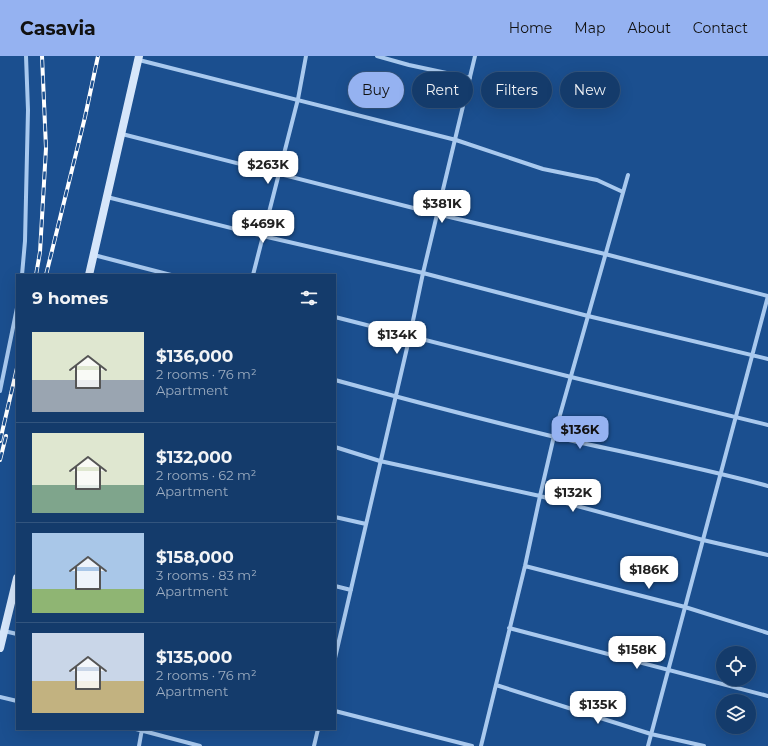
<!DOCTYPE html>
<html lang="en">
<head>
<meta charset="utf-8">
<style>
	:root { --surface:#143b6b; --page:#214673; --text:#f1f3f6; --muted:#9dadc1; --line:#33557e; --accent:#95b2f1 }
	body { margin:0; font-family:Montserrat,sans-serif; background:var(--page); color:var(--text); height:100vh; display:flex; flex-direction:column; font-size:15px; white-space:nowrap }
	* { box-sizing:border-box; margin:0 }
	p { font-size:13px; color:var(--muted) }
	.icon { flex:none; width:22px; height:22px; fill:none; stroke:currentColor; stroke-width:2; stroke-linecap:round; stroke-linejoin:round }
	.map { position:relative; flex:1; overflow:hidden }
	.details { position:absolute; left:16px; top:218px; width:320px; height:456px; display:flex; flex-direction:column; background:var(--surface); border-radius:0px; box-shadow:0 4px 16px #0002,0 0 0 1px var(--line) }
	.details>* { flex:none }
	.guide { position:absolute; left:348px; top:16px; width:360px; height:36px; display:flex; gap:8px }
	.tools { position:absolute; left:716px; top:590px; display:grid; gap:8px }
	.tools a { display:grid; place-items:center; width:40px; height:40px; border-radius:50%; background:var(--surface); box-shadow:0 4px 16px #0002,0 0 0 1px var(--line); font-size:20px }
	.price { position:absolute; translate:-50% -34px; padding:0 9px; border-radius:8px; background:#fff; color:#222; font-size:13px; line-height:26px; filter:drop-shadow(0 1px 2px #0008) }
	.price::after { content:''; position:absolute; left:50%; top:24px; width:12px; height:9px; margin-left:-6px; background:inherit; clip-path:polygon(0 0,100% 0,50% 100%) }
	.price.selected { background:var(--accent); color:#111 }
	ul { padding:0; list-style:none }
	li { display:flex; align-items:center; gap:12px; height:100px; padding:0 16px }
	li+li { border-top:1px solid var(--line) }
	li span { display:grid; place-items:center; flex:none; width:112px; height:80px; border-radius:0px; color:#555 }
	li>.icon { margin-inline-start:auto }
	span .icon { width:48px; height:48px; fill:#fffc; stroke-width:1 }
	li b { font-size:17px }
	h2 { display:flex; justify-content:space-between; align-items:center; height:48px; padding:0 16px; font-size:17px }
	.tag { padding:0 14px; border-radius:18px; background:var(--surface); box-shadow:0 4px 16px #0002,0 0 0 1px var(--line); font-size:14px; line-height:36px }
	.tag.selected { background:var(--accent); color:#111 }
	header { display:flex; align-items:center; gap:24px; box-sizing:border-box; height:56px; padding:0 20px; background:var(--accent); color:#111 }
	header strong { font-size:19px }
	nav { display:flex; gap:22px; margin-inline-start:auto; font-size:14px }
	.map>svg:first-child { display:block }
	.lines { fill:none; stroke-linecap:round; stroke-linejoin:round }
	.street { stroke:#a9c9ee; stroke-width:4 }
	.secondary { stroke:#d6e6fa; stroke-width:8 }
	.rail-casing { stroke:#fff; stroke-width:4 }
	.rail { stroke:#1b4f8f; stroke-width:2.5; stroke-dasharray:8; stroke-linecap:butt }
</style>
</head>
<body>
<header>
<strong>Casavia</strong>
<nav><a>Home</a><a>Map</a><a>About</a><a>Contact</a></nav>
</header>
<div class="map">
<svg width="768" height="690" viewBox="0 0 768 690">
	<rect width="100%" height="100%" fill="#1b4f8f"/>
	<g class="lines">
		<path class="street" d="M377,0L409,9L470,22
			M139,4L456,84L543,113L597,124L623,136
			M122,78L437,158L605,198L768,240
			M107,141L263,180L423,217L588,260L768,303
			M94,199L171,219
			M22,219L25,185L28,54L26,0
			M253,219L298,43L306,0
			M335,261L571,321L768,369
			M335,324C408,344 481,363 555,381C626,397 698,411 768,430
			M0,335L17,252
			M335,391L380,405L540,440L703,484L768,499
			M335,461L366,468
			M525,510L685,551L768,577
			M335,530L351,534
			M509,572L768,640
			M4,575L17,578
			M335,602L410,279L423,217L475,0
			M496,629L651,678L704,690
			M0,641L17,645
			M335,655L472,690
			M136,673L200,690
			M139,690L142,673
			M314,690L318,673
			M481,690L525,510L540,440L554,380L628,119
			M648,690L768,240"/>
		<path class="secondary" d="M89,219L139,0
			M0,592L17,522"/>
		<g class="rail-casing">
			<path id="rail" d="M36,219L40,196L46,92L42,0
				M46,219L85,61L98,0
				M0,385L17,312
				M0,404L6,380"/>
		</g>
		<use href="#rail" class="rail"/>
	</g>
</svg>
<div class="tools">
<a><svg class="icon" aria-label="locate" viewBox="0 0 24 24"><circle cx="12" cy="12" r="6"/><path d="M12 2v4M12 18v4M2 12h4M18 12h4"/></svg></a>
<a><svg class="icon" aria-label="layers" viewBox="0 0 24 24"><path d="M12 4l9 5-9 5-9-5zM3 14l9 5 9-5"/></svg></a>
</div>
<b class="price" style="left:268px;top:129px">$263K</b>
<b class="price" style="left:442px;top:168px">$381K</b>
<b class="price" style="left:263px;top:188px">$469K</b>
<b class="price" style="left:397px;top:299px">$134K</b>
<b class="price selected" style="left:580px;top:394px">$136K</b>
<b class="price" style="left:573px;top:457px">$132K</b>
<b class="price" style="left:649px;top:534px">$186K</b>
<b class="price" style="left:637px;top:614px">$158K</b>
<b class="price" style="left:598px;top:669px">$135K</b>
<div class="guide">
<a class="tag selected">Buy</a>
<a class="tag">Rent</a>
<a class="tag">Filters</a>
<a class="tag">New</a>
</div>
<section class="details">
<h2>9 homes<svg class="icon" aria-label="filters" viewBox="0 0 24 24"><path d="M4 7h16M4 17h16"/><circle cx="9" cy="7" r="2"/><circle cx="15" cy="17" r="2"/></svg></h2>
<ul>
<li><span style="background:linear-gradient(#dfe7d0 60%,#9aa5b1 0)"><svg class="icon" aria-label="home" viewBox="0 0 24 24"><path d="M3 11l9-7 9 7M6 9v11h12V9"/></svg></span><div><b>$136,000</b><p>2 rooms · 76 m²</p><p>Apartment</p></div></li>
<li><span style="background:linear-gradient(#dfe7d0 65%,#7fa58c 0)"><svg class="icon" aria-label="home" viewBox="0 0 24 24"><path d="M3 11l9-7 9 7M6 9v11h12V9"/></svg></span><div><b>$132,000</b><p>2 rooms · 62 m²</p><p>Apartment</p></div></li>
<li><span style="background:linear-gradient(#a9c7e8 70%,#8fb573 0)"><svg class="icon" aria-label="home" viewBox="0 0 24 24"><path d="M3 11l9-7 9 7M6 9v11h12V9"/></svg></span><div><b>$158,000</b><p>3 rooms · 83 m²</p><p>Apartment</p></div></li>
<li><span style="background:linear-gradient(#c9d6e8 60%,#c2b280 0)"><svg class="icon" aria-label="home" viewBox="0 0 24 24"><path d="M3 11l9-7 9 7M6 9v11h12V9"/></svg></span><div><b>$135,000</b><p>2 rooms · 76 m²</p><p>Apartment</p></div></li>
</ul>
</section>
</div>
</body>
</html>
